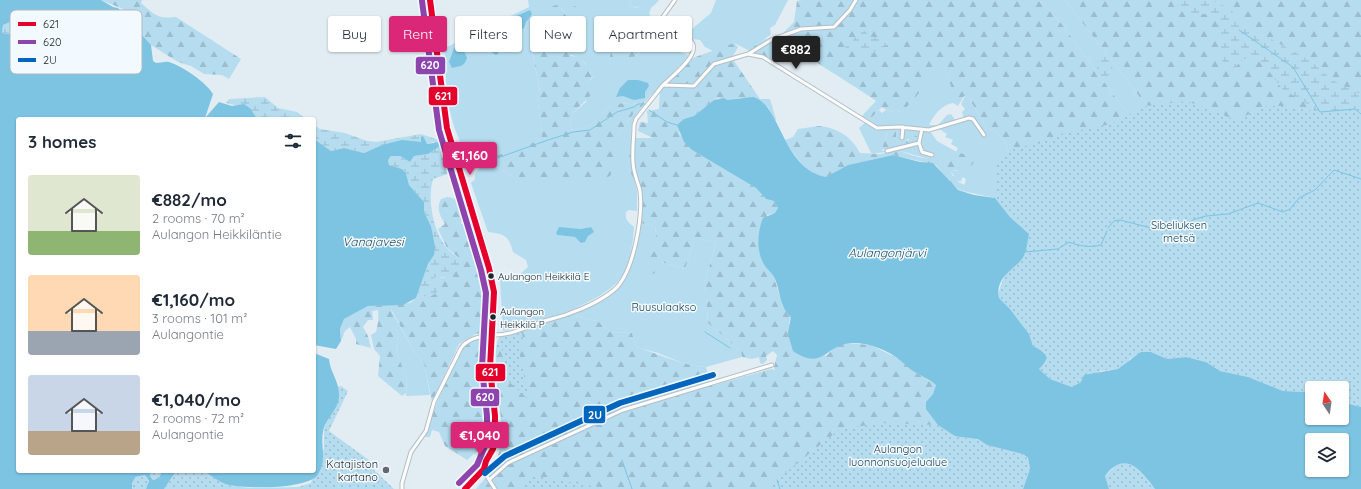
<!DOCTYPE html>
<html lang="en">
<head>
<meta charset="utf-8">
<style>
	:root { --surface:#fff; --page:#f6f6f7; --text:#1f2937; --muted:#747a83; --accent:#db2777 }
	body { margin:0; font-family:Quicksand,sans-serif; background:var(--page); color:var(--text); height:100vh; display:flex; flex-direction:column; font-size:15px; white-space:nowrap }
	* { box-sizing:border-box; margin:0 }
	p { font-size:13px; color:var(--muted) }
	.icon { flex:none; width:22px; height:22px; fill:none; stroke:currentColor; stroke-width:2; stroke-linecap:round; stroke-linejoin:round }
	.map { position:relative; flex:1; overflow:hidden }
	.panel { position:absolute; left:16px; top:117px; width:300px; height:356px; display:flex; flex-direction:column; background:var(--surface); border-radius:4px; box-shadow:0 1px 3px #0004 }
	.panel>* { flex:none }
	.guide { position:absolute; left:328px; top:16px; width:380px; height:36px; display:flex; gap:8px }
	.needle { width:26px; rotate:347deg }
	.fabs { position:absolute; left:1305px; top:381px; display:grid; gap:8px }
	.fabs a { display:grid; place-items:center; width:44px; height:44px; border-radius:4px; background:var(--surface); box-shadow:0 1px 3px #0004; font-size:20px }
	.price { position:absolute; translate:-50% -34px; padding:0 9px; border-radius:4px; background:var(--accent); color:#fff; font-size:13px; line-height:26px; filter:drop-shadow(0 1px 2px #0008) }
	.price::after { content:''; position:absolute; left:50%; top:24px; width:12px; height:9px; margin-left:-6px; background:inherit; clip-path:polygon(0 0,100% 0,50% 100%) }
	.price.current { background:#222; color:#fff }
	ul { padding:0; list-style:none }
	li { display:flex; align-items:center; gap:12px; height:100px; padding:0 12px }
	li span { display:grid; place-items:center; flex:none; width:112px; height:80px; border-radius:4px; color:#555 }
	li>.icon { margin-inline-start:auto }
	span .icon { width:48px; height:48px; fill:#fffc; stroke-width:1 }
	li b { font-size:17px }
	h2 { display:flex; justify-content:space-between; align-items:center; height:48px; padding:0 12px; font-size:17px }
	.pill { padding:0 14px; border-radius:4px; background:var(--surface); box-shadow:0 1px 3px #0004; font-size:14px; line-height:36px }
	.pill.current { background:var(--accent); color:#fff }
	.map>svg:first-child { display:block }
	.green { fill:#b5dcef; fill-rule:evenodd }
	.forest { fill:url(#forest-firs) }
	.wetland { fill:url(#wetland-marsh) }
	.park { fill:url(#park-dots) }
	.water { fill:#7dc4e3; fill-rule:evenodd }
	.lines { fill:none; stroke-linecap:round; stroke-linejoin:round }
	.stream { stroke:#7dc4e3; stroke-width:1 }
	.minor-casing { stroke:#b5bec3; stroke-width:5 }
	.tertiary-casing { stroke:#b5bec3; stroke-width:5.5 }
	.minor { stroke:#fbfcfd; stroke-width:3 }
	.tertiary { stroke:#fbfcfd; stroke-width:3.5 }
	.bus-1-casing { stroke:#f2faff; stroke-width:9 }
	.bus-2-casing { stroke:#f2faff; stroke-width:9 }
	.bus-3-casing { stroke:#f2faff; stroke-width:9 }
	.bus-1 { stroke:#e4002b; stroke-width:6 }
	.bus-2 { stroke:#8e44ad; stroke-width:6 }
	.bus-3 { stroke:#0065bd; stroke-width:6 }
	.bus-dot { fill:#1d2428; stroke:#f2faff; stroke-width:1.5 }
	.poi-dot { fill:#626a6f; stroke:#f2faff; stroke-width:1.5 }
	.labels { text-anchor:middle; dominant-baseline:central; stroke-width:3; stroke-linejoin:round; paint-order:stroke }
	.bus-label { font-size:10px; fill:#1d2428; stroke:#f2faff; text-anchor:start }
	.park-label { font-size:11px; fill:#1a4456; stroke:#f2faff }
	.poi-label { font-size:11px; fill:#1d2428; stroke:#f2faff; text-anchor:end }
	.water-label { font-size:12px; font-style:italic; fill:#254e60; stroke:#f2faff }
	.key { fill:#f2faff; stroke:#b2babe; stroke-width:1 }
	.key-label { font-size:11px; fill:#1d2428 }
	.line-badge { stroke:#f2faff; stroke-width:1.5 }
	.badge-label { font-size:11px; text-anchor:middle; font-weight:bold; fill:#fff }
</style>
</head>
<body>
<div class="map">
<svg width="1361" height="489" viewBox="0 0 1361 489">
	<defs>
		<pattern id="forest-firs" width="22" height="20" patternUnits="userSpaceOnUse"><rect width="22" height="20" fill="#b5dcef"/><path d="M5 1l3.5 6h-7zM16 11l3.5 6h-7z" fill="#9bbdcd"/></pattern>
		<pattern id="wetland-marsh" width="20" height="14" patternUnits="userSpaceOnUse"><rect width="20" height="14" fill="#b5dcef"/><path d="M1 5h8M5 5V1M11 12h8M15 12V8" fill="none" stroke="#9bbdcd"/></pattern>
		<pattern id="park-dots" width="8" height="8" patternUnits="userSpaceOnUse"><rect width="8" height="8" fill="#b5dcef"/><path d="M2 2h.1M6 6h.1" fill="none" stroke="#9bbdcd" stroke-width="1.8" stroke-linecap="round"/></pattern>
	</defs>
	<rect width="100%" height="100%" fill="#e2edf3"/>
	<path class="green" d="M528,0H629L633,8L639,7L640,0H659C657,3 654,5 652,7C644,17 657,26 662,33L659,44L688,55L687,58L645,102L632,104L616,103L607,109L594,123L574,131L570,127L573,113L586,102L588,82L594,76C591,72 588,67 585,63C573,50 555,57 541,40L530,39L540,93L537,96L542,133L541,140L489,162L514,177L611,175V159L617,153V137L634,113L637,114L632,122L628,168L634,179L637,191V211L629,210L626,212C625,220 628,222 634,227C633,244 630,266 619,280C608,294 576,309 558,315C549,318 538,319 529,323C517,327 516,329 503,331L500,280L504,277L520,274L528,267L526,260L513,252C509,236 505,234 488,232L471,183L475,179V174L482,165V162L476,159L473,153L465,151C446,116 446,87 445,48L529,7ZM561,8L568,18L560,23L550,12ZM609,31L627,38L631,35L645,44C641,47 641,52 637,55C635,57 612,63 609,63L612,44L606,34ZM591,227L585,242L575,237L557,235L556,233Z
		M716,0H788L775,25L770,28L771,34L750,51L734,43L713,51L705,47L700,40L693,39L686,34L711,13Z
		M1039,0H1065L1139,96L1151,109L1361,407L1356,405L1279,312L1118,101L1061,23Z
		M943,63L953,92V103C941,105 934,115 929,125H938L947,115L951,114L956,121L964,118L962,112L965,109L961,104L965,96L968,97L982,119L988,133L994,130L1004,140L1008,149L995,166V198L963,191L966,179L963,177L960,182L950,171H958L942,158L947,162L943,166L939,159C924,160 913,153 899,151C890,150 880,154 871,153L859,128L879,110L882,113L886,110C890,111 897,113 901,111C908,109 936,71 943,63ZM938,128L947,134L945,137L953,140L951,144L958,148L956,152L974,158L959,162L955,151L937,141L929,130ZM895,132L896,140L907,141V139H910L907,143H902L882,151L887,133Z
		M640,223L655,226L657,241L650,259L685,269L695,237L716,243L705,282L708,323L741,351L742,357L706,367L690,366L658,353L636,347L632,333L610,332L598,321L575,316L573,312L615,290L632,261L637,246Z
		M389,307L415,353L424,363L430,395L406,396L407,378L396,351L398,335Z"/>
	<path class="forest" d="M101,0H142L141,3C155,15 157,19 176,17L241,59L229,79L222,75L204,74L191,66L178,62L151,45L135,27L123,9Z
		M629,0H640V6L633,8Z
		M801,0H1039L1061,23L1118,101L1342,388H1312V394L1021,259L1027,249L1029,234L995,198V166L1008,149L1004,140L994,130L988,134L982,119L968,97L964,96L958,106L953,103V92L943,64C936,72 909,107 902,111C897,113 886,111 882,107L866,123L859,119L876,101C844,78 810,62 782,34L794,22L797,1Z
		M1065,0H1361V393L1151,109L1139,96Z
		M556,5L559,6L568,18L567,23L562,24L549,12L551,7Z
		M575,6L579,8L581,17L577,16L571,10V7Z
		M609,31L623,34L627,38L637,35L645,39V44L636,56L610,64L609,62L612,44L606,36Z
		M533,36C542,40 545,46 553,51L558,46L567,48L571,56L579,57L587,66L597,67L598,71L588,82L590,96L573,113L570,127L574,131L594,123L607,109L616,103L632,104L645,102L637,114L634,113L617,137V153L611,159V175L608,177H514L489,162L487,159L541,140L542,133L537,96L540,92L530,39Z
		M766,39H775C780,48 781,56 774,65L755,54L753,47Z
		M734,43L738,47L732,58L760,99H770L776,119L775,122L768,107L741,98L727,100L718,98L714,100L694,116L684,119L679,133L692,150L756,188L766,199L774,201L778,208L776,213L767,215L765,265L774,277L783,307L791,317L789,323L826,356L835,347L844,343L871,345L901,360L912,370L936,385L933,394L926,403L927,409L987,445L1023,454V489H476C480,484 486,478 490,472C512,439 495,401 496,364C496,355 495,346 499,337L517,333L573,312L575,316L598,321L610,332L632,333L636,347C660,354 682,366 706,367L711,386L771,369L775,370L774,367L777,355L773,351L766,356L767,360L763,364L760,363L759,357L752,359L742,357L741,351L708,323L705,282L716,243L695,237L685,269L661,262L659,270L653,274L647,272L645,268C652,254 659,242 655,226L640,223L642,191L638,180L634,179L628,168L629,138H653L638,131L640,122L648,123L647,111L659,109L660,88L690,59Z
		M819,126C838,128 851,136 860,153L881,154L897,150L917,157L939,159L943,165L947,162L942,157H951L960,170L950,171L953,176L960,177L958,182L965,185L963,191C951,188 944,175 936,165L893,155L848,165L826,178C807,174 794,156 785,140L793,137L798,129Z
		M896,127V140L907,141L910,139V132H914V135L917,136V144L903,143L902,147L885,151V149H882L889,128Z
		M955,151L974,158L973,164L967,168C959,166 957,158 955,151Z
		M447,197C462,198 464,210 461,224H474L489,285L490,332L476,334L459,344L432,402L424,363L415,353L391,309L398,335L396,351L407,378L406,393L402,396L378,376L380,356L374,349L371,335L376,332C378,324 379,318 378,310L372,311L373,320H368L363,327L368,336L371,348L356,344V339L350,327L345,331L341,341L340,329L344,319L368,306L410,303L416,298L433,295L430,283L435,277L444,278L458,257L447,248L438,229L445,224C440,215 436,209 441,199Z
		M483,338H489L487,373V410L490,411C495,425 493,439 489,452L482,447L467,460L445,446L439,432L432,430L430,437H425L437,402L461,350L471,341Z"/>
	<path class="wetland" d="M1176,0H1210L1230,8L1236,17L1247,26L1311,61L1332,80L1361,94V125L1318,115L1309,105L1282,89L1266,67L1253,57L1244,59L1234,68L1225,65L1219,57C1222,39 1221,31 1213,15L1184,12L1175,1Z
		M36,15L38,17L18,35L2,33L3,25L25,16Z
		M861,28L871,37L890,39V44L879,48L868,57L853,49H845L846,45L852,42Z
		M1103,56L1110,58L1113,72L1105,78C1094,76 1096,66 1100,58Z
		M265,97L278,108L297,112L306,119H257L251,109L226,103L229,99Z
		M314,125L320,129L345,133L367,141L376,142L421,134L442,141C442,152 455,161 451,173L433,179C427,200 433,230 446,247C450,253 458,256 462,262V266C453,275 449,279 435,277L430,283L439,290L433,295L416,298L428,264L434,255L431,226L424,212V202L409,185L406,173L402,169L389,165L388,160L391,156H400L410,162L414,156L428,154L442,145L433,142L426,144L422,139L421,142L382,145L364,153L344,148L331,151L314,139Z"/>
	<path class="park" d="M1187,101L1236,120L1267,106H1282L1320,112L1361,108V407L1342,402V388H1312V394L1306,392L1283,391L1248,377L1220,371L1206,362L1186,357L1167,359L1151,352L1130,359L1124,367L1118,369L1101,371L1072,387L1050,379L1039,369L1045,353L1033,346L1029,334L1010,309L999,298C996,284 1021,249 1029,234L1010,217L995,198V166L1008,149L1042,143L1060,134L1111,124L1146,106Z
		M522,333L524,344L518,346L529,400L504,377L502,349L497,350V343L500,337Z
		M341,386L348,391L329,431L373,463L374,470L394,489H164L176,471H203L228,485L250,488L298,487L311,483L324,448V429L339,393L338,387Z
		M883,423L938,425L955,436L978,439L987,445L1023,454L1028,459L1030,469L1023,489H765L840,429Z
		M1124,463C1138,465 1146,479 1155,489H1109L1105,476L1117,464Z
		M151,471H162L159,478L153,480L150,476Z
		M145,475L149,482L146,489H132V483L134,477Z
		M534,476L612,489H520Z"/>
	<path class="water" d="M0,0H101L113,7L118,8L151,45L153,61L156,63C160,63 165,61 169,62C182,66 206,82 213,94L205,118L219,102L232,106L244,104L251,109L257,119H18V471H151L150,476L153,480L159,478L162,471H176L164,489H146L149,481L145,475L135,477L132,483V489H0ZM36,15L38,17L26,26L18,35L2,33L3,25L25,16Z
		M530,10L532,14L526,22L524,28L515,33L510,32L502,38L498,54L496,55L488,50L485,41C493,23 513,18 530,10Z
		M456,47L464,51L467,58C464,67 460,66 452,68L449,62L454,48Z
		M628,80H638L648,83L649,86L645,92V98L634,100L623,96L616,97L620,88Z
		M753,97C781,104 782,169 826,177L848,165L893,155L920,162L933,163L958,190L974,195L995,198L1010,217L1029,234C1027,243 1027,251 1022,259C1012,271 995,278 999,298L1010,309L1029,334L1033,346C1046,353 1052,356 1039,369L1050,379L1072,387L1081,382L1084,375L1118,369L1141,352H1151L1167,359L1186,357L1206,362L1220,371L1248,377L1283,391L1306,392L1312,394V418H1342V402L1361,407V489H1155C1141,471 1125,449 1105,476L1109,489H1023L1030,469L1028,458L1023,454L987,445L978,439L955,436L938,425L926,409V402L933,394L936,385C929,379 921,376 913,371C908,368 905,364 901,361C888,350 870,343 853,343C826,343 824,372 793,351L788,334L791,317C779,306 781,293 775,279C773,274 768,270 765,266C756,252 757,233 763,218L775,213L778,208L774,201L766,199L756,188L692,150L684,142L677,125L684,119L694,116L714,100L724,98L727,100ZM1312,440H1342V470H1312Z
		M423,136L427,144L439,142L442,145L428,154L414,156L410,162L400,156H391L388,160L389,165L402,169L406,173L409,185L424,202V212L431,226L435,247L434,255L428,264L416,298L403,305L368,306L344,319L340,329L341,341L336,349L314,345V139L331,151L344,148L364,153L382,145L402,140L421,142V137Z
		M559,227L580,229L591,227L594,232L588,236L585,242L581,243L575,237L557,235L556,233Z
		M314,353L329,359C330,372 339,381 339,394C340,409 325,418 323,432C320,447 328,460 317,476C303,489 250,489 229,485C220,483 211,475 203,471H314Z"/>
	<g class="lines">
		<path class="stream" d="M1239,30L1293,67L1320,112L1355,109L1361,114
			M649,110L667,122L677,125
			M441,146L452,169L457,172
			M489,161L548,140L573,132L590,130L617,112L634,107L638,104H645
			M468,168L478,165
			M1108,228L1114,221L1120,220L1151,228L1171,222L1188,223L1195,219L1206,216L1228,214L1258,203L1283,212L1290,209L1299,198L1315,190L1334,170L1361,179
			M1025,252L1058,249L1069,242C1079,246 1090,248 1101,245L1107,231
			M705,332L730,348
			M622,460L632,489
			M777,480L780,489"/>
		<g class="minor-casing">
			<path id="minor" d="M750,53L771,40L801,29L834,27L850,10L856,0
				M663,85C673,75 711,48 684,36C676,33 666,33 661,27L660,21L675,0
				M902,138L903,127
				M919,143L922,152L932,155
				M887,151L919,143L922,129
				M492,335C513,336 528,325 548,320C569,315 597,304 614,290C634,273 643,216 640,191C638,182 633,172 633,162C632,150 634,137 634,125L636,119L663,85L694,86L714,64L748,54L763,57L877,128L899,127L929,130L969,118L973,119L984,135
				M481,473L486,475L495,489
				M490,479L508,463L623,410L772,365
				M402,489V483L411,452L426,431L434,402L461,348C468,338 480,336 492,336"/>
		</g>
		<g class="tertiary-casing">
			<path id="tertiary" d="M430,0C436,42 438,84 446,126C457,179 484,229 492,282C498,314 488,347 490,379C493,428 508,451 465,489
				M484,466L490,453"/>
		</g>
		<use href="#minor" class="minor"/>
		<use href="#tertiary" class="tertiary"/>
		<g class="bus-1-casing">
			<path id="bus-1" d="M430,0L447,128L489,268L494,292L490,368L495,416V438L493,449L486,461L484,469L465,489"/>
		</g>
		<g class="bus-2-casing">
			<path id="bus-2" d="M422,1L439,130L481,270L486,293L482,368L487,416V437L485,446L477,465L459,483"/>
		</g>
		<g class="bus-3-casing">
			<path id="bus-3" d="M485,473L505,456L620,403L713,375"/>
		</g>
		<use href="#bus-1" class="bus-1"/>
		<use href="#bus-2" class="bus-2"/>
		<use href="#bus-3" class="bus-3"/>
	</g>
	<g class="bus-dot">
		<circle cx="491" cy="276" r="3.5"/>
		<circle cx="493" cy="317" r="3.5"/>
	</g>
	<circle class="poi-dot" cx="386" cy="470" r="4"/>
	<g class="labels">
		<g class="bus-label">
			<text x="498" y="276">Aulangon Heikkilä E</text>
			<text x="500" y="311">Aulangon<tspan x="500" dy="13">Heikkilä P</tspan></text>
		</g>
		<g class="park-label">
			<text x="1179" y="225">Sibeliuksen<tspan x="1179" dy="13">metsä</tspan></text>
			<text x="664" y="307">Ruusulaakso</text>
			<text x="898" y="449">Aulangon<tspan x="898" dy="13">luonnonsuojelualue</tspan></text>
		</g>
		<g class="poi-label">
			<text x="378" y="464">Katajiston<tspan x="378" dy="13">kartano</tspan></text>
		</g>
		<g class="water-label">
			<text x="373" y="241">Vanajavesi</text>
			<text x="887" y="252">Aulangonjärvi</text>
		</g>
	</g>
	<rect x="10" y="10" width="132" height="64" rx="6" class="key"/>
	<rect x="18" y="22" width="18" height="4" fill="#e4002b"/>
	<rect x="18" y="40" width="18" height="4" fill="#8e44ad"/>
	<rect x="18" y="58" width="18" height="4" fill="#0065bd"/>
	<g class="key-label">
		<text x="43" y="28">621</text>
		<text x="43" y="46">620</text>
		<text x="43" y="64">2U</text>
	</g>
	<g class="line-badge">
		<rect x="415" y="56" width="31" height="19" rx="4" fill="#8e44ad"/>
		<rect x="428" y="86" width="30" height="20" rx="4" fill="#e4002b"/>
		<rect x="475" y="363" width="31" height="19" rx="4" fill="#e4002b"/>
		<rect x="470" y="388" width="30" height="19" rx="4" fill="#8e44ad"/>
		<rect x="583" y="405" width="23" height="19" rx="4" fill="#0065bd"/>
	</g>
	<g class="badge-label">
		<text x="430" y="69">620</text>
		<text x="443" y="100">621</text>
		<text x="490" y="376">621</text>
		<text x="485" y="401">620</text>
		<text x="595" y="419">2U</text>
	</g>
</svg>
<div class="fabs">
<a><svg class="needle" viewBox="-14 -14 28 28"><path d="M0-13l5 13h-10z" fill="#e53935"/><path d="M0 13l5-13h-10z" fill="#747a83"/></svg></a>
<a><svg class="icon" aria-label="layers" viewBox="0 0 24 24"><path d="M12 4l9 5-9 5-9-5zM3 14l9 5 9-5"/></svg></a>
</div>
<b class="price current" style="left:796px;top:70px">€882</b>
<b class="price" style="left:470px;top:176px">€1,160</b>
<b class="price" style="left:480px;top:456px">€1,040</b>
<div class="guide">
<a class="pill">Buy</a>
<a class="pill current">Rent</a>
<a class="pill">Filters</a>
<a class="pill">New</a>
<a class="pill">Apartment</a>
</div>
<section class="panel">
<h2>3 homes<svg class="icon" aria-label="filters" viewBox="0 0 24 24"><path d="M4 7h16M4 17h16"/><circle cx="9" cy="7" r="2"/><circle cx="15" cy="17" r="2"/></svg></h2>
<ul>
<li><span style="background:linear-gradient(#dfe7d0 70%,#8fb573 0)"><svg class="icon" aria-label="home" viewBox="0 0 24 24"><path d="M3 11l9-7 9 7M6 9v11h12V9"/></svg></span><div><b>€882/mo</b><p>2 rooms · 70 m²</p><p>Aulangon Heikkiläntie</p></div></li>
<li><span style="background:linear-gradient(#ffd9b3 70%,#9aa5b1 0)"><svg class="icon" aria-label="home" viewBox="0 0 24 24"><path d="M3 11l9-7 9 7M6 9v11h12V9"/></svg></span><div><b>€1,160/mo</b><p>3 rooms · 101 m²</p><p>Aulangontie</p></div></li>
<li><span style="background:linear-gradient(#c9d6e8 70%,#b9a48a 0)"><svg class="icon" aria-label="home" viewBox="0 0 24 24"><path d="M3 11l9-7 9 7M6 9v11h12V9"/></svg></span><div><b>€1,040/mo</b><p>2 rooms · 72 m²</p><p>Aulangontie</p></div></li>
</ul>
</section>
</div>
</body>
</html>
